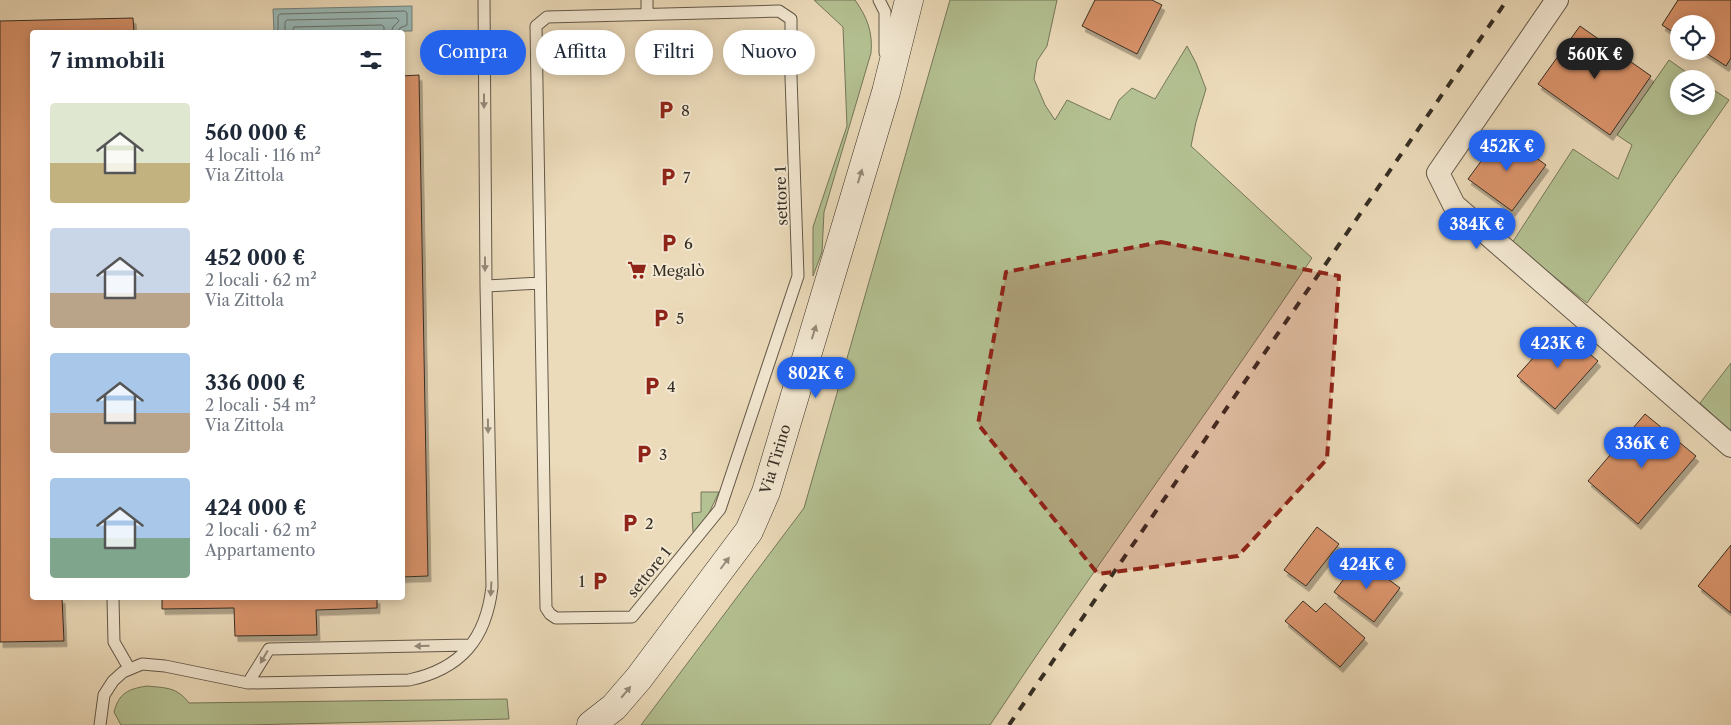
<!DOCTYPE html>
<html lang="it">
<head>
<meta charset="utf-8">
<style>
	:root { --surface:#fff; --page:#f6f6f7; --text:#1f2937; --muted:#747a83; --accent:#2563eb }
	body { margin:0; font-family:"Libre Caslon Text",serif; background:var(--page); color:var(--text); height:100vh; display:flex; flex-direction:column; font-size:19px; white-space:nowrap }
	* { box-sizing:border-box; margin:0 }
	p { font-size:16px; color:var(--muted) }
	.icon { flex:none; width:28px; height:28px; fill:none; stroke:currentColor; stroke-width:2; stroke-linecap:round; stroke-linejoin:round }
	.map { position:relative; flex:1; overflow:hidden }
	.side { position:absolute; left:30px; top:30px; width:375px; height:570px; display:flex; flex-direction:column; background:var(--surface); border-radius:5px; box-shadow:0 2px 12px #0003 }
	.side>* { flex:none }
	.hud { position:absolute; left:420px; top:30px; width:475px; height:45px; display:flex; gap:10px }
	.controls { position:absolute; left:1670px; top:15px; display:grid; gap:10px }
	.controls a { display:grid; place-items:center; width:45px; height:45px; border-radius:50%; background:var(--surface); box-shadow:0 2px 12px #0003; font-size:25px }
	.price { position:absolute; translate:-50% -42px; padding:0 11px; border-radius:18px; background:var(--accent); color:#fff; font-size:16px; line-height:32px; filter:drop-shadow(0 1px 2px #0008) }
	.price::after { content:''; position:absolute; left:50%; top:30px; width:15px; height:11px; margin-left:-8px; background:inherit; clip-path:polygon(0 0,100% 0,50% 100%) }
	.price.active { background:#222; color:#fff }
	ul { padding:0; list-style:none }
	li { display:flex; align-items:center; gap:15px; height:125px; padding:0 20px }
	li span { display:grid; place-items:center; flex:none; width:140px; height:100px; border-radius:5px; color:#555 }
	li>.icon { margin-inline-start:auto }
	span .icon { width:60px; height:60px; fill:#fffc; stroke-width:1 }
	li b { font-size:21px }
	h2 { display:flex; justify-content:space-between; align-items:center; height:60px; padding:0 20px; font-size:21px }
	.tag { padding:0 18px; border-radius:22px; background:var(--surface); box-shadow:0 2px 12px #0003; font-size:18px; line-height:45px }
	.tag.active { background:var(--accent); color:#fff }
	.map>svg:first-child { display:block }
	.green { fill:#b4c192; stroke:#74775a }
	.water { fill:#9ab9b7; stroke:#72817c }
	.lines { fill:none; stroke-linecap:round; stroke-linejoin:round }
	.shore { stroke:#68736d; stroke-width:1 }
	.building { fill:#db946c; stroke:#352d23; filter:url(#shadow) }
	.lane-casing { stroke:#635849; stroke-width:13 }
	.street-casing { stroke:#635849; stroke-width:24 }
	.secondary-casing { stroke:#352d23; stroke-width:29 }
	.lane { stroke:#f3e8d2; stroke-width:11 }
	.street { stroke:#f3e8d2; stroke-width:22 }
	.secondary { stroke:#f3e8d2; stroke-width:28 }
	.rail { stroke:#352d23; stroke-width:4; stroke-dasharray:9 9; stroke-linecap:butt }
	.oneway { fill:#948a7a }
	.marked { fill:#8f2418; fill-opacity:0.2; stroke:#8f2418; stroke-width:4; stroke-dasharray:10 6; stroke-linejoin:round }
	.labels { text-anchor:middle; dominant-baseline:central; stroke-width:4; stroke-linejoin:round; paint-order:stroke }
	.poi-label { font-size:15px; fill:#352d23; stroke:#f3e8d2; text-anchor:start }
	.street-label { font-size:15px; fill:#352d23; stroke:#f3e8d2 }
</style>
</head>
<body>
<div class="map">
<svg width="1731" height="725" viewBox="0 0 1731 725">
	<defs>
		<filter id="shadow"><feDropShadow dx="3" dy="5.5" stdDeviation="0" flood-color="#0004"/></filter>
	</defs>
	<rect width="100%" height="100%" fill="#ecdbba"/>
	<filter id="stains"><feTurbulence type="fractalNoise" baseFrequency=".004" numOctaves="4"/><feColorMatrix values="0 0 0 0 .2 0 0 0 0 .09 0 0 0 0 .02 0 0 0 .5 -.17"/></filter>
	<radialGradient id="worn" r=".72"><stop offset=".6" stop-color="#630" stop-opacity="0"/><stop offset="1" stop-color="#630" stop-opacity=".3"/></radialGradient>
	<path class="green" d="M814,0H855C867,17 873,32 871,53L824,212L822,252L813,276V227L847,126L843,27Z
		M950,0H1057L1047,46L1037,61L1034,79L1045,105L1055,120L1067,100L1110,120L1119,100L1132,88L1155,99L1187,46L1196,63L1206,89L1196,122L1191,146L1312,258C1207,415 1094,567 990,725H641L804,508Z
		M1669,60L1696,79H1679V106H1706V85L1729,100L1587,303L1512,243L1573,149L1618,179L1632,145L1617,135Z
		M1731,363V432L1700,403Z
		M701,492H719L709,513L696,532H693L692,513L701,512Z
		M147,686C166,688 177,687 189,703L507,699L509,719L246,725H121L114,712C119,693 128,689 147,686Z"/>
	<path class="water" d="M412,6V31L274,32L273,9Z"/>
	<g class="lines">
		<path class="shore" d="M278,32V16L280,14L405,11L407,13V25L400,28L398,32
			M285,32V22L287,20L397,18L399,21L393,27L391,32
			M292,32L294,27L382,25L384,27V32"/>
	</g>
	<path class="building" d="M1095,0H1152L1162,5L1137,54L1082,26Z
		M1678,0H1731V58L1726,66L1703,51H1706V24H1679V36L1662,25Z
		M133,18L134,32H32V598H62L64,641L0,642V21Z
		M1580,26L1651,76L1610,135L1538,84Z
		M419,75L428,576L402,577V76Z
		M1502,133L1546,165L1512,211L1468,179Z
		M1560,328L1598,361L1555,409L1517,376Z
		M1645,414L1696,456L1638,524L1588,481Z
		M1317,527L1339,544L1306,586L1284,570Z
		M1731,545V613L1698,586Z
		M1360,558L1400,588L1374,622L1334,592Z
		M162,598H377V608L316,610L317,635L235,636L234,608L162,609Z
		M1303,601L1316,612L1325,603L1365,638L1340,667L1285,621Z"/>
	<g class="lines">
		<g class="lane-casing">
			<path id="lane" d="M647,0V14
				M879,0L885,12V53
				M779,11L791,19V77L798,276L720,509L632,617L556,618L550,614L546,608L536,26L547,17Z
				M486,286L540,283
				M113,598L114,642L129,668
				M248,683L269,649L470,645
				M100,725L104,695L113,681L123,672L142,664L165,666L248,683L409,680C461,669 486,639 492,587L486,286L484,0"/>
		</g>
		<g class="street-casing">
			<path id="street" d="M1557,0L1438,173L1454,205L1731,446"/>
		</g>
		<g class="secondary-casing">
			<path id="secondary" d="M591,725L614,707L639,678L749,531L766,492L886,92L909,0"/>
		</g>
		<use href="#lane" class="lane"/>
		<use href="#street" class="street"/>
		<use href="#secondary" class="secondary"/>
		<path class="rail" d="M1009,725L1507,0"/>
	</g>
	<defs><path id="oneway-solid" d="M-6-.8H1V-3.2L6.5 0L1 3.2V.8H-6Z" transform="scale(1.25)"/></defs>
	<g class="oneway">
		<use href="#oneway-solid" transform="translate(484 101) rotate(90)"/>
		<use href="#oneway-solid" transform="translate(860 176) rotate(-73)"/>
		<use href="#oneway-solid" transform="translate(485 264) rotate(90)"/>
		<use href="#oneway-solid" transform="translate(814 332) rotate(-73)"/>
		<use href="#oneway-solid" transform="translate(488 426) rotate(89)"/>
		<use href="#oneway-solid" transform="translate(725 563) rotate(-53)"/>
		<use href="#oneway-solid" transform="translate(491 589) rotate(93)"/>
		<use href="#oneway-solid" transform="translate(422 646) rotate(179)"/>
		<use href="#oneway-solid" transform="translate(264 657) rotate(120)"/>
		<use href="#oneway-solid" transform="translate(626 692) rotate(-50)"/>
	</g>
	<path class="marked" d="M1161,242L1339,276L1327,459L1238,556L1098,574L978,424L1006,272Z"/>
	<defs>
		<g id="parking-bare" transform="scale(1.5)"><path d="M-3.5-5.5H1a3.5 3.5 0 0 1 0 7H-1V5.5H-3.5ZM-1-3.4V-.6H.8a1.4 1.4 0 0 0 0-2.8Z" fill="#8f2418" stroke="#f3e8d2" stroke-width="2.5" paint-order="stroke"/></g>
		<g id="supermarket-bare" transform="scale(1.5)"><path d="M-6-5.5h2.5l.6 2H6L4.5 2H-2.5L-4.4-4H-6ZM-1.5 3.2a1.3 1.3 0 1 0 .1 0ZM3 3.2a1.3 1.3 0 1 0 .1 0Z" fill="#8f2418" stroke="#f3e8d2" stroke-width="2.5" paint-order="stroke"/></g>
	</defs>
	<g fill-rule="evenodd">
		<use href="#parking-bare" x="666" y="110"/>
		<use href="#parking-bare" x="668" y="177"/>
		<use href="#parking-bare" x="669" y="243"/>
		<use href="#supermarket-bare" x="637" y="270"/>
		<use href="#parking-bare" x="661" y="318"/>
		<use href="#parking-bare" x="652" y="386"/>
		<use href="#parking-bare" x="644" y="454"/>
		<use href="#parking-bare" x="630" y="523"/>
		<use href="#parking-bare" x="600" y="581"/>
	</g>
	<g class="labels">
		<g class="poi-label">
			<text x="681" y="110">8</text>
			<text x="683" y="177">7</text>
			<text x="684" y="243">6</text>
			<text x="652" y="270">Megalò</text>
			<text x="676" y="318">5</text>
			<text x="667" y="386">4</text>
			<text x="659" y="454">3</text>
			<text x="645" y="523">2</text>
			<text x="585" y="581" text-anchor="end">1</text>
		</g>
		<g class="street-label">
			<text transform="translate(781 196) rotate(-92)">settore 1</text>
			<text transform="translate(775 459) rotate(-73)">Via Tirino</text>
			<text transform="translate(649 572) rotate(-51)">settore 1</text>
		</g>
	</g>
	<rect width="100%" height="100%" filter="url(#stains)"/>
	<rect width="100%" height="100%" fill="url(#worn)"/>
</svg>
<div class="controls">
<a><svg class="icon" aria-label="locate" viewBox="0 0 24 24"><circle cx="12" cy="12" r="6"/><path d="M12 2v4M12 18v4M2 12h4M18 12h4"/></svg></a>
<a><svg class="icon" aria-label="layers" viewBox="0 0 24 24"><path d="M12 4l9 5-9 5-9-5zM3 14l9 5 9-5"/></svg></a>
</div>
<b class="price active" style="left:1595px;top:80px">560K €</b>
<b class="price" style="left:1507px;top:172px">452K €</b>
<b class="price" style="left:1477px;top:250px">384K €</b>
<b class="price" style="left:1558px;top:369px">423K €</b>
<b class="price" style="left:816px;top:399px">802K €</b>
<b class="price" style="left:1642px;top:469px">336K €</b>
<b class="price" style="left:1367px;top:590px">424K €</b>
<div class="hud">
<a class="tag active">Compra</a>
<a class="tag">Affitta</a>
<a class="tag">Filtri</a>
<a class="tag">Nuovo</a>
</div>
<section class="side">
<h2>7 immobili<svg class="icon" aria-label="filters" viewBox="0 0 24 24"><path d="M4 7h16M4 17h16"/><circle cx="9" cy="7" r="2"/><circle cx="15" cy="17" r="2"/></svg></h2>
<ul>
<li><span style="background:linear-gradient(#dfe7d0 60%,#c2b280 0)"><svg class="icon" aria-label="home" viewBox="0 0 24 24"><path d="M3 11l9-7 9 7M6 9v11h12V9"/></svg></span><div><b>560 000 €</b><p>4 locali · 116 m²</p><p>Via Zittola</p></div></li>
<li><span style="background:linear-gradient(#c9d6e8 65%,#b9a48a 0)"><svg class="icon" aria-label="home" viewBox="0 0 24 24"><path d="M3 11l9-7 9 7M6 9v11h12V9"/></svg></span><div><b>452 000 €</b><p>2 locali · 62 m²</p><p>Via Zittola</p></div></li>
<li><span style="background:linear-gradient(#a9c7e8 60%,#b9a48a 0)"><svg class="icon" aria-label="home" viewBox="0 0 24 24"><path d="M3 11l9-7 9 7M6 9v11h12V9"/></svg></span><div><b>336 000 €</b><p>2 locali · 54 m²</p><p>Via Zittola</p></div></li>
<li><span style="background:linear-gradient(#a9c7e8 60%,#7fa58c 0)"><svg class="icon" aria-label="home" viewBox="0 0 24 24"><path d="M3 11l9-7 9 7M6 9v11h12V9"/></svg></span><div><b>424 000 €</b><p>2 locali · 62 m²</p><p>Appartamento</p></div></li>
</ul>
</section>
</div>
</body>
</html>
